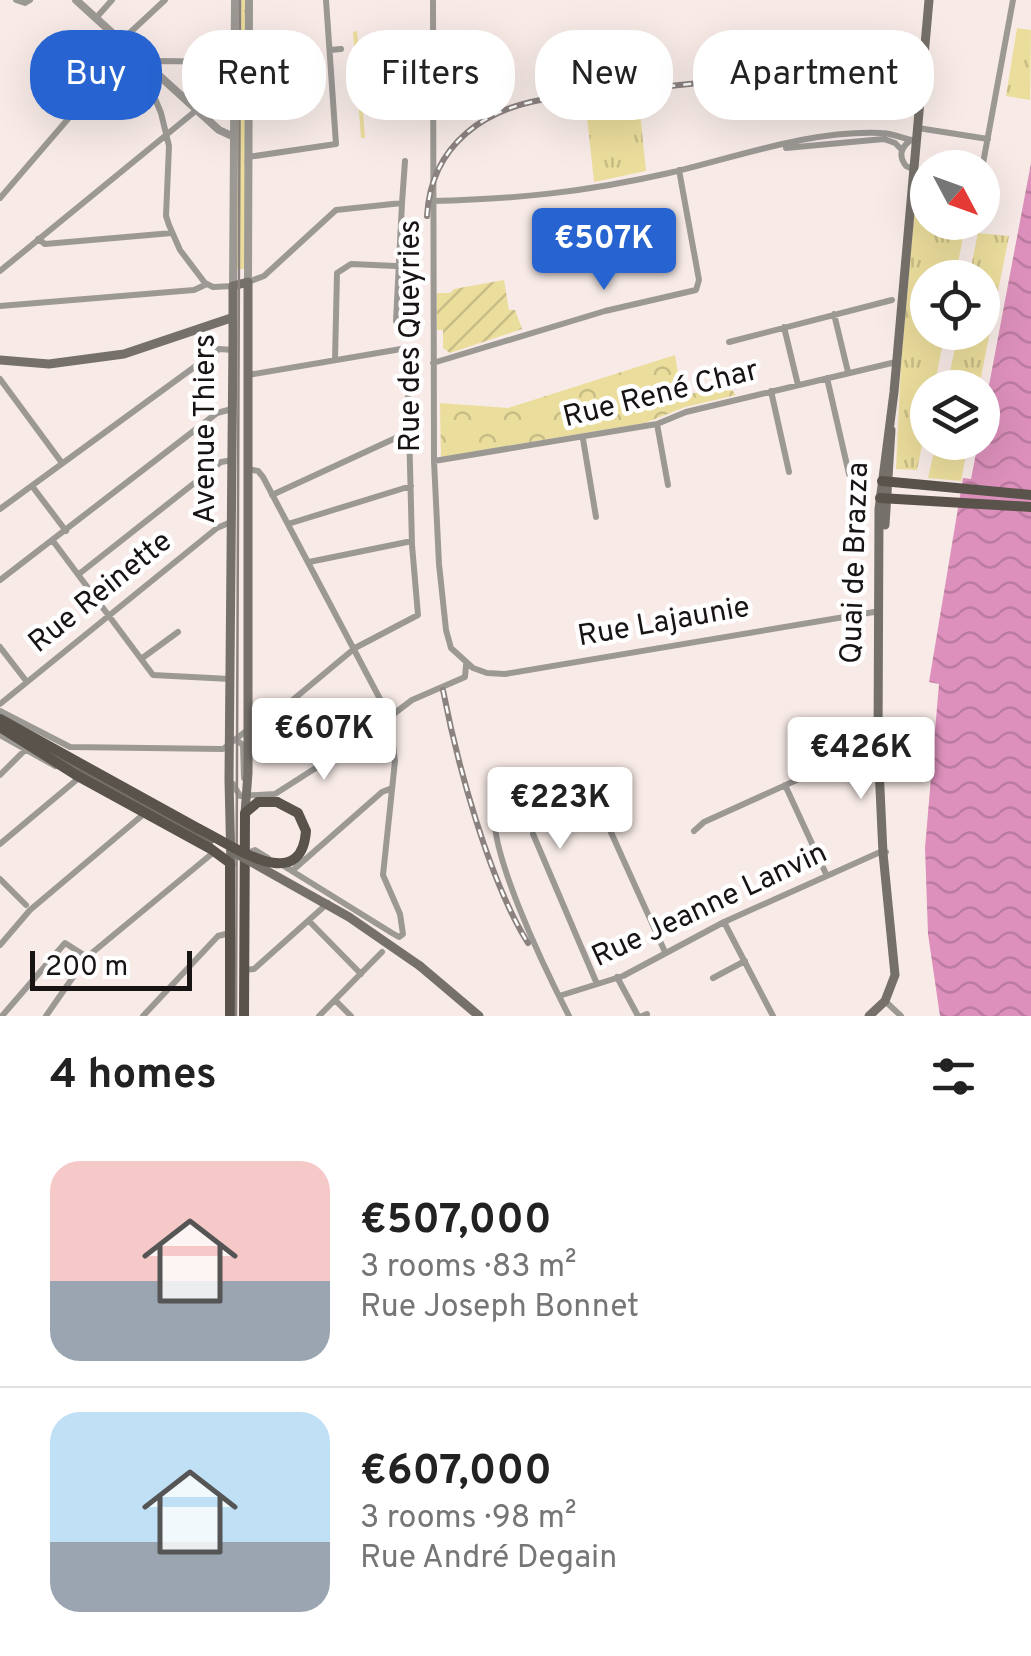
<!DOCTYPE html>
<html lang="en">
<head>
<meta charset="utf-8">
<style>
	:root { --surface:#fff; --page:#f2f2f2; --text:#222; --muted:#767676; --line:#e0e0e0; --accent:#2764d1 }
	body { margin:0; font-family:Overpass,sans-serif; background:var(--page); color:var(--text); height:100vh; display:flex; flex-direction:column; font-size:38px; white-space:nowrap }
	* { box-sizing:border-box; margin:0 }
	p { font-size:32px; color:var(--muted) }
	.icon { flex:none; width:55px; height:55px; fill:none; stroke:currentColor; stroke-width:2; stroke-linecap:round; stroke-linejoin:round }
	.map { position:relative; height:1016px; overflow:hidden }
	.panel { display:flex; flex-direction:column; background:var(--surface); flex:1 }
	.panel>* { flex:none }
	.banner { position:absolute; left:30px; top:30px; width:972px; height:90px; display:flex; gap:20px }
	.needle { width:65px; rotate:131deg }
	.buttons { position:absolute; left:910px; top:150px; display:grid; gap:20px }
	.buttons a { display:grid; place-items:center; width:90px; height:90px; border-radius:50%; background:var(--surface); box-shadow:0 10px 40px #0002; font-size:50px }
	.scale { position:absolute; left:30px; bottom:25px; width:162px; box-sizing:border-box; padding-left:10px; border:5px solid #181413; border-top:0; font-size:28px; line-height:35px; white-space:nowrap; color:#181413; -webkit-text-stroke:8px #fff; paint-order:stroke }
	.price { position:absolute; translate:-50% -85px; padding:0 22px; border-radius:10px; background:#fff; color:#222; font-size:32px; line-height:65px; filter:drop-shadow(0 2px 5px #0008) }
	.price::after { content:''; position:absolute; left:50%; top:60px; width:30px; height:22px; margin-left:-15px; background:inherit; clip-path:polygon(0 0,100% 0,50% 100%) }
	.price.current { background:var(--accent); color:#fff }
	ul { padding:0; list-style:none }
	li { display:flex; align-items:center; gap:30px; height:250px; padding:0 50px }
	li+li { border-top:2px solid var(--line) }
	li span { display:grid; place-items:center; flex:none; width:280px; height:200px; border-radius:30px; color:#555 }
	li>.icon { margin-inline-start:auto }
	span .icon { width:120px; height:120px; fill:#fffc; stroke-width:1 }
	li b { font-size:42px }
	h2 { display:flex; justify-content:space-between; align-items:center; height:120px; padding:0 50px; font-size:42px }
	.pill { padding:0 35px; border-radius:40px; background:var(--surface); box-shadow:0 10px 40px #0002; font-size:35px; line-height:90px }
	.pill.current { background:var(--accent); color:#fff }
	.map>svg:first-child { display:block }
	.grass { fill:url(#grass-tufts) }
	.forest { fill:url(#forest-crowns) }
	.garden { fill:url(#garden-furrows) }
	.pitch { fill:#ebdd9c }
	.water { fill:url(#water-waves) }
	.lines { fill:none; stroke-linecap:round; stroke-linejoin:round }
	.minor { stroke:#9c9995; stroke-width:6 }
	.tertiary { stroke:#9c9995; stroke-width:8 }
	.secondary { stroke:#75706a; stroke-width:9 }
	.primary { stroke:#59534c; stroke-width:10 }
	.tram { stroke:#8b8280; stroke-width:2.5 }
	.rail-casing { stroke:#8b8280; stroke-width:6 }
	.rail { stroke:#fff; stroke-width:2.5; stroke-dasharray:8; stroke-linecap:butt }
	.secondary-bridge { stroke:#75706a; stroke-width:9 }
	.primary-bridge { stroke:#59534c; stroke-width:10 }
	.labels { text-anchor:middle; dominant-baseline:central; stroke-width:9; stroke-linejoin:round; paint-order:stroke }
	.street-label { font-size:30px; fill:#181413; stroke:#fff }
</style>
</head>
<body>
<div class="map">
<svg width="1031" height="1016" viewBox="0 0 1031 1016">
	<defs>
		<pattern id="grass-tufts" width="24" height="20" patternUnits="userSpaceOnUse" patternTransform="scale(2.5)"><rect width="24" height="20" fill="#ebdd9c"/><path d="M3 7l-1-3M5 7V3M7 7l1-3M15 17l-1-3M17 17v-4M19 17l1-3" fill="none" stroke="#c9bd86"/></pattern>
		<pattern id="forest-crowns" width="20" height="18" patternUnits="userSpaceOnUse" patternTransform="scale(2.5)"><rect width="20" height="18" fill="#ebdd9c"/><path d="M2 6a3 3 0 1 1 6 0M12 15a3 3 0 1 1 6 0" fill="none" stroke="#c9bd86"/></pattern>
		<pattern id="garden-furrows" width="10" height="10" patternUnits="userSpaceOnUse" patternTransform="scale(2.5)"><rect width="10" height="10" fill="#ebdd9c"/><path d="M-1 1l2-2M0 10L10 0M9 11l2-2" fill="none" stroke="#c9bd86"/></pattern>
		<pattern id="water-waves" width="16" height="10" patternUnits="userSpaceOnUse" patternTransform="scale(2.5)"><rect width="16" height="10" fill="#dc90bb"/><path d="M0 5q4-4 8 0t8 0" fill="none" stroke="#bc7ba0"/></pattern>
	</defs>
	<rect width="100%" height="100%" fill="#f8ebe7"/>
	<path class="grass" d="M237,0H246L245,269H236Z
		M1017,28L1031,30L1030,100L1006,96Z
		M638,93L646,171L594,182L585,98Z
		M915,205H927L928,222L966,223L955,277L928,278V332L945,333L934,387L928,388L927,420L917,470L896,469L901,363Z
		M978,233L1009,236L979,387H947L958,333L982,332V278L969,277Z
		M936,443H968L961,481L928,478Z"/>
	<path class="forest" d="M675,355L682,396L728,385L736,395L685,407L645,423L441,457L440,403L508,408Z"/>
	<path class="garden" d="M504,280L509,310H515L522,329L450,353L443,348V330H437V293H450L454,289Z"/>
	<path class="pitch" d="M357,31L359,52L376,51L378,84L361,86L365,138H361L353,32Z"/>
	<path class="water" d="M1031,163V1016H940L928,934L925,848L939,684L929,682L963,478L971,479L978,443L982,442L983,417Z"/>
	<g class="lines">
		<path class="minor" d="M16,0L25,3L30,0
			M433,0L434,461L439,564L446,630L451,648L473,668L487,673L505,674L880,611
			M96,18L112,0
			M121,41L165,0
			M330,50L341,49
			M149,67L158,61L234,62
			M151,68L146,77L161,113L169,146L166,216L169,225L180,250L205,283L213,287L233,286V288
			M918,128L988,139
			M911,140C901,147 898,156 906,166L915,170
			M786,148L884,139L895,143L902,150
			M248,157L336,144L326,0
			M982,169L1013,0
			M0,198L129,48
			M432,201C517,199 586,192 669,173C738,157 809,130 881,133C892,133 901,138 911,140
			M402,203L405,161
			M38,239L45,244L172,233
			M0,271L226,86L234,85
			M248,282L264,276L336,210L402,203L396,321
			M0,306L194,290L207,284
			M834,314L848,372
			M784,327L798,385
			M729,342L892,300
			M335,360L337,273L351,264L396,266
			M433,363L605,311L696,290L699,280L679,170
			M827,378L849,474
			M0,379L62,463
			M771,391L789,472
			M657,424L668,485
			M583,439L596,517
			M434,461L657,424L686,412L896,362
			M248,469L258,471L263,477L389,716L395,761L383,875L400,914L403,934L399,937L392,933L279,863
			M32,486L66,531
			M272,495L400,436H409
			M0,509L219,349L233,350
			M288,524L411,486
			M53,541L153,675L230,679
			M309,562L412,541
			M79,574L221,462L233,460
			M0,580L217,413L232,409
			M0,647L27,682
			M141,659L178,632
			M0,704L217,528L231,522
			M0,711L70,747L223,749L246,731L259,728L355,648L418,615L412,545L407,348L248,375
			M0,735L55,766
			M236,740L243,745L244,778
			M0,775L25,750
			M233,784L240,796L275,794L358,741L412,700L465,677L466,665
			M785,785L827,876
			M497,799C479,836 549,977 569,1016
			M600,808L665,952
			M694,831L704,822L872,746H881
			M533,834L597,984
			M0,844L80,777
			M244,855L255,850L268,858
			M292,871L382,792L392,788
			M0,879L26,905
			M309,921L361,974
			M724,922L773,1016
			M0,945L30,910L145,813
			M244,970L254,969L328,903
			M617,977L638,1016
			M713,978L745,961
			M559,996L623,976L724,922L878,853L886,852
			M335,1000L351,1016
			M885,1001L901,1016
			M2,1016L65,943L87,957
			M46,1016L87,957L214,852
			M143,1016L218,936L230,933
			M319,1016L382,952
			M642,1016L647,1014"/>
		<path class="tertiary" d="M76,0L219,130L234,137
			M248,282L249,0
			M233,286L235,0"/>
		<path class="secondary" d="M0,360L49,364L124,354L231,318
			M885,525L891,430
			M47,752L210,840
			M231,865L229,780L233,338V286L248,282V773L245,813
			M420,966L479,1016
			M869,1016L885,1001L895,975L883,853L878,746L879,509L894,392L929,0"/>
		<path class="primary" d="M882,481L1031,495
			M880,498L1031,507
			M0,719L199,829
			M0,727L76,775L211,849L230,863V1016
			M244,1016L245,813L258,802H277"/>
		<path class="tram" d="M236,1016L240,0"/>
		<g class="rail-casing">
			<path id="rail" d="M427,216C431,144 486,106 554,98L913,61
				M443,690C457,763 489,881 528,943"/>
		</g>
		<use href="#rail" class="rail"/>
		<path class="secondary-bridge" d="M237,854L349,917L420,966"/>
		<path class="primary-bridge" d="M199,829C228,842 301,898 306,831L298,813L277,802"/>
	</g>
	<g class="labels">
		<g class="street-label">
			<text transform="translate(411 336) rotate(-90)">Rue des Queyries</text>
			<text transform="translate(661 395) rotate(-14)">Rue René Char</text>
			<text transform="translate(206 429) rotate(-90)">Avenue Thiers</text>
			<text transform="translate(856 563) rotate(-88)">Quai de Brazza</text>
			<text transform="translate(101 593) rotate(-39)">Rue Reinette</text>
			<text transform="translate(664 623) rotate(-10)">Rue Lajaunie</text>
			<text transform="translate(710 906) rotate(-25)">Rue Jeanne Lanvin</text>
		</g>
	</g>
</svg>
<div class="buttons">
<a><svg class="needle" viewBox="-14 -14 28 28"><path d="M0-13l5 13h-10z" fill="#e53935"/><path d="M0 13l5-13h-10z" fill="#767676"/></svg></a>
<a><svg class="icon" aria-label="locate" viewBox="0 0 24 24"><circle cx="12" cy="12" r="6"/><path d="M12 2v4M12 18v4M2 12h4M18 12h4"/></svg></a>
<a><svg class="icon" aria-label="layers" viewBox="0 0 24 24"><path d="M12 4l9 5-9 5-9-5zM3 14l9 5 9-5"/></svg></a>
</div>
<div class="scale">200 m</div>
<b class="price current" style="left:604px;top:293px">€507K</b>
<b class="price" style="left:324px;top:783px">€607K</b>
<b class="price" style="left:861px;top:802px">€426K</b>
<b class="price" style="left:560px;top:852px">€223K</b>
<div class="banner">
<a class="pill current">Buy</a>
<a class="pill">Rent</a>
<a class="pill">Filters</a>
<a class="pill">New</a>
<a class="pill">Apartment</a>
</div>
</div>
<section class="panel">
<h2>4 homes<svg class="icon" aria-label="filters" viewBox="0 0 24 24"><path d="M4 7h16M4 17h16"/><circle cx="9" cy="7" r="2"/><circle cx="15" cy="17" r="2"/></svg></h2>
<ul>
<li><span style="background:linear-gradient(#f6c9c9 60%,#9aa5b1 0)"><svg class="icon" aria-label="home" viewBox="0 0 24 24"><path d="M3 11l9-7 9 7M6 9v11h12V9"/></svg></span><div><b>€507,000</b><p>3 rooms · 83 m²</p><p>Rue Joseph Bonnet</p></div></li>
<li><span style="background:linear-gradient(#bfe0f5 65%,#9aa5b1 0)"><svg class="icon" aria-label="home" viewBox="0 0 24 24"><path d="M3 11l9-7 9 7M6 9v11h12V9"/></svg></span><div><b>€607,000</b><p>3 rooms · 98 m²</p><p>Rue André Degain</p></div></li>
</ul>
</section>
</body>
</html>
